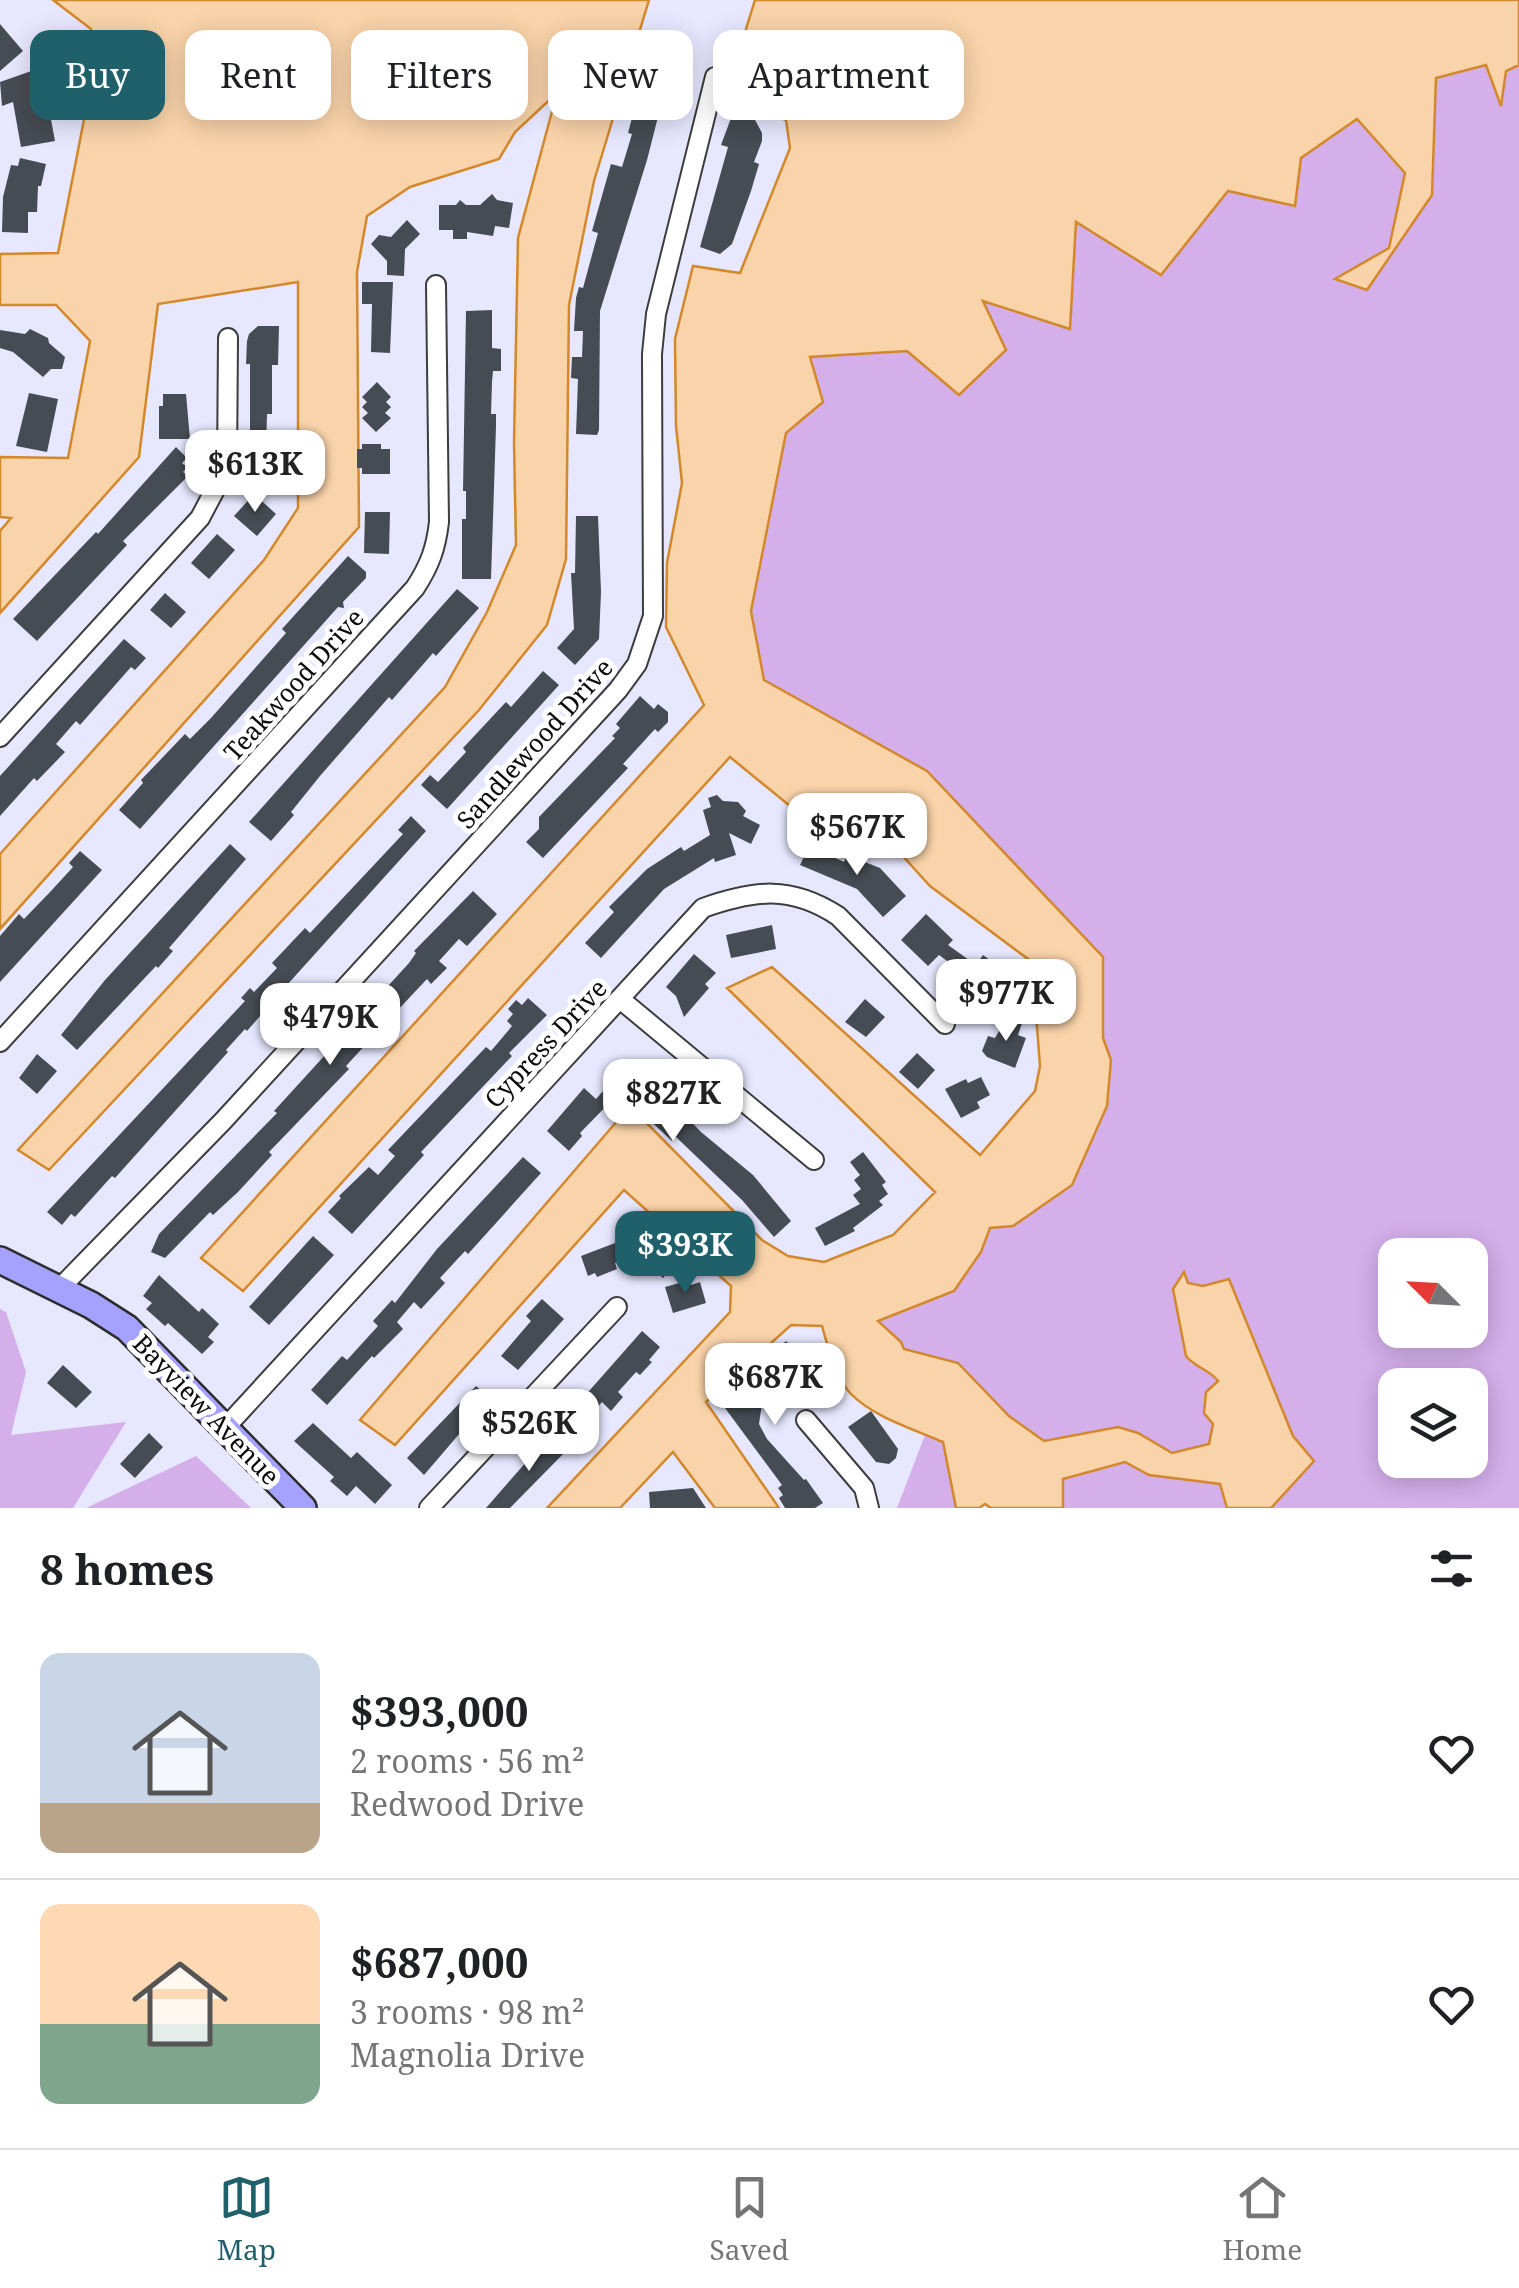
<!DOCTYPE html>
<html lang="en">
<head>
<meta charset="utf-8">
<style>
	:root { --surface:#fff; --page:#f6f6f6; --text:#202124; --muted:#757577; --line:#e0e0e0; --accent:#1f606a }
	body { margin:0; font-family:"Noto Serif",serif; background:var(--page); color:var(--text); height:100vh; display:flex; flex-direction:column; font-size:38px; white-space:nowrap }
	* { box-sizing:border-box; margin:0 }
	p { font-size:32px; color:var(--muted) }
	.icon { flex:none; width:55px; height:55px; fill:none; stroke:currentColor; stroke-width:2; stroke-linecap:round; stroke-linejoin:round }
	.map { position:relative; height:1508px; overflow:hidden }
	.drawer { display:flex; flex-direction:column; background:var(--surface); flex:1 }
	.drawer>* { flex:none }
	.hud { position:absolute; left:30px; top:30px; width:1000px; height:90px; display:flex; gap:20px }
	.needle { width:65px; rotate:294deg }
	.tools { position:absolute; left:1378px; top:1238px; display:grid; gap:20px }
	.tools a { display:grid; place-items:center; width:110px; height:110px; border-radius:20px; background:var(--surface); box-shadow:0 5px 25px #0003; font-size:50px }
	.price { position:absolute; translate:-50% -85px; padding:0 22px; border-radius:20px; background:#fff; color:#222; font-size:32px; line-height:65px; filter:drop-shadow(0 2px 5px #0008) }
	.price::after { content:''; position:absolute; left:50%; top:60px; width:30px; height:22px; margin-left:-15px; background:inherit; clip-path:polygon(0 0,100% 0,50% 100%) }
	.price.current { background:var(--accent); color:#fff }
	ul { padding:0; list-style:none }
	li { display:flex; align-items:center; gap:30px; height:250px; padding:0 40px }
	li+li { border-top:2px solid var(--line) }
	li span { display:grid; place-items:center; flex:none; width:280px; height:200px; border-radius:20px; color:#555 }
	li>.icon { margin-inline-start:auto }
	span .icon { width:120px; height:120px; fill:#fffc; stroke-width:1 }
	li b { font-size:42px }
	h2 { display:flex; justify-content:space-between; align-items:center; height:120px; padding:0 40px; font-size:42px }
	.tag { padding:0 35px; border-radius:20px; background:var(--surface); box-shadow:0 5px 25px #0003; font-size:35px; line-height:90px }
	.tag.current { background:var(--accent); color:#fff }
	.menu { display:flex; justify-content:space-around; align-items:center; height:140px; border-top:2px solid var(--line); background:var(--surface); font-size:28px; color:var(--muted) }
	.menu a { display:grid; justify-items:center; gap:5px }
	.menu .current { color:var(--accent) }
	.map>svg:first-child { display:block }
	.green { fill:#d4afea; fill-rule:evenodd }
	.water { fill:#f9d3a9; stroke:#d3882c; stroke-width:2.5 }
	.building { fill:#464c53 }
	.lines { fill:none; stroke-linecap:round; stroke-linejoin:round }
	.minor-casing { stroke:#3d3d3d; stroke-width:22 }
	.secondary-casing { stroke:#2c2c2c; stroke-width:30 }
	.minor { stroke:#fff; stroke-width:18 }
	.secondary { stroke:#a5a2ff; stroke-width:25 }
	.labels { text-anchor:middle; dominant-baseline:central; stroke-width:10; stroke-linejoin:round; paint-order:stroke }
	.street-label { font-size:25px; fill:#0a0a0a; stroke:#fff }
</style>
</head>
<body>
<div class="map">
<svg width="1519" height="1508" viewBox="0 0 1519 1508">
	<rect width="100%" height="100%" fill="#e7e8ff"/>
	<path class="green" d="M1487,65L1501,104L1506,71L1519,65V1508H1270L1314,1461L1293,1436L1228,1279L1203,1286L1188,1283L1184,1273L1191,1364L1209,1369L1218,1381L1209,1444L1172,1454L1138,1433L1118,1427L1044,1442L1009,1416L958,1363L904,1349L901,1342L877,1321L954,1291L981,1252L990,1228L1072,1184L1111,1060L1103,1038V957L927,771L764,680L751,611L786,433L810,357L907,351L982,300L1070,328L1076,221L1161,275L1228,191L1301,158L1357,119L1405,173L1389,248L1336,279L1367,290L1432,195L1436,77ZM1395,1255H1470V1330H1395ZM1395,1385H1470V1460H1395Z
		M0,1309L6,1312L26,1372L11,1435L126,1422L73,1508H0Z
		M925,1435L943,1442L956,1508H897Z
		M196,1456L251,1508H86Z
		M1125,1462L1149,1475L1220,1484L1227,1508H1063V1480Z"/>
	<path class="water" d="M53,0H649L594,181L569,305L566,559L547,625L479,710L49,1170L18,1150L445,687L487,612L516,545L514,443L518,238L557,93L515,132L499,159L410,187L367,216L357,272L359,527L0,929V854L264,560L298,508V282L158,304L139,457L0,613V531L11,518L0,517V457L68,458L90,341L56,305H0V254L58,253L97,53L91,29Z
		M755,0H1519V65L1506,71L1501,106L1486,65L1436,78L1432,195L1367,290L1335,279L1389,248L1405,173L1357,119L1301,158L1295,206L1228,191L1161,275L1076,222L1070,329L983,301L1006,350L959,395L907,351L810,357L823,402L786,433L751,611L764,680L927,771L1103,957V1038L1111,1060L1107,1106L1072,1185L1013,1226L990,1228L981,1252L954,1291L878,1321L901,1342L904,1349L958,1363L1009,1416L1044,1441L1118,1427L1138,1433L1172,1453L1209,1444L1213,1424L1204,1413L1206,1392L1218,1381C1208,1368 1195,1368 1186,1356L1173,1289L1184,1272L1188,1283L1203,1286L1229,1279L1293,1436L1314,1461L1271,1508H1227L1220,1484L1149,1475L1125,1462L1063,1479V1508H991L985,1504L979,1508H956L943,1442C913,1429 873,1417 850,1393C835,1377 828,1347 822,1326L791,1325L706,1402L779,1508H715L673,1452L620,1508H547L730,1312L731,1286L624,1190L395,1445L360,1420L630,1106L762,1240L788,1256L824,1262L893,1235L935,1192L727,988L772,967L980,1155L1035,1091L1040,1066L1032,962L930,886L900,853L812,824L730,757L243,1291L201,1258L704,705L666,627L667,563L682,483L676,426L675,339L693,266L740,273L790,148L786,120L745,105L733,71Z"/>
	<path class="building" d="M0,24L23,51L0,71Z
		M644,58L671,66L647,160L600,311L599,430L597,435L576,434L578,379L571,378L572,357H582L583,331H574L576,298L579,287L583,288L598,233L592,231L611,164L622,167L632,134L628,133L632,118L628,117Z
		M40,68L51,102L48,103L55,141L21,147L13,102L2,106L0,82Z
		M734,110L753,116L762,133V141L754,162L759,164L751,191L732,244L720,254L700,247L728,147L721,145Z
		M20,158L46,164L41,186H38L37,212H28V233L2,232L3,197L11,165L18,166Z
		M492,194L497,200L513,203L509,228L495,226L493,236L467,232V239H453V230H439V205H456L460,200L466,205H480Z
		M407,220L420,234L405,249L404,276L387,275V261L371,244L379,235L391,237Z
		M362,282H393L390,353L371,352L372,304H362Z
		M492,310V348L501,349V371H493L492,382L491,414H496V426L491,579H462V519H466V491H463L466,311Z
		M258,326H279L278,365H272V414H267L266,449H277V469H250V364H246L247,341L249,334Z
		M30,329L48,338L49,343L65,357L62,369H51L43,377L13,352L0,348V330L25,334Z
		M377,382L391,397L386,402L391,407L385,413L391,418L376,432L362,418L368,413L362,407L367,402L362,397Z
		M29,393L58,399L47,452L16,446Z
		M163,394H186L190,439H159V406H163Z
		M362,444H381V449H390V474H362V468H357V449H362Z
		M176,447L187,458L182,463L187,467L183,472L188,476L123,541L127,545L37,641L13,619L96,532L98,534Z
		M254,494L276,514L257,536L234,516Z
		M365,512H390L389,554L364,553Z
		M576,516H598L601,592L599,639L575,665L557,648L574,629L571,573H575Z
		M217,534L235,550L209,579L191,563Z
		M348,556L366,572V578L343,602L344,608L338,607L140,829L119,810L143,783L141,780L185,734L190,739L211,718L286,633L282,629Z
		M457,589L479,608L436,656L433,653L392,700L389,697L320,776L291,812L294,815L271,841L249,822Z
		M165,593L186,612L171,628L150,610Z
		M124,639L146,658L135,670L131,667L80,725L76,721L56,744L65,752L37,781L34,778L0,816V776Z
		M543,671L559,685L447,809L421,785L430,775L438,782L466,752L463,748L506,702L511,707Z
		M640,696L654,709L658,704L668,712V722L658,732L655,729L623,764L628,768L543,858L526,842L539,829V817L615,738L612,736L620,728L616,724Z
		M717,795L723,801L738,802L746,811L743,816L760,825L751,844L729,833L736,855L715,862L714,858L664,889L601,958L585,943L614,912L609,907L647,869L681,847L684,851L710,835L703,810L711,807L708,798Z
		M411,816L426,831L268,1006L278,1015L270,1024L261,1015L247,1031L245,1029L226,1050L228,1052L115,1178L112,1176L75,1217L71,1214L62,1225L47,1212L245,1001L241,998L250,988L254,992L277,968L272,963L305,928L310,933L403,834L398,830Z
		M230,844L246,859L169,948L173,951L158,968L156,966L77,1050L61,1035L105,980Z
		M809,846L844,862L847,855L880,868L906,896L883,917L857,889L800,865Z
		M80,851L102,870L0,982V936L19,914L24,919L51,891L73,867L69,863Z
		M473,891L497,914L467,946L459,939L439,961L447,968L431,984L427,979L395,1013L398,1017L371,1046L368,1042L346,1066L349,1069L269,1152L272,1155L238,1192L213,1215L210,1212L165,1258L151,1252L159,1234L277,1113L274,1111L409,963L416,953L414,951Z
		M926,914L953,940L948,945L976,965L983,955L1002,969L987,990L972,979L958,999L944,989L958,969L939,955L928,966L901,940Z
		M772,925L776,949L731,958L726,935Z
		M694,954L716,973L705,984L709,988L684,1017L676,996L666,987Z
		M528,998L547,1015L509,1053L512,1056L421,1152L424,1155L352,1234L328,1212L341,1198L339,1196L369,1167L378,1175L395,1156L388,1150L486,1047L491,1051L512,1026L507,1021L513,1014L508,1009L516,1000L522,1005Z
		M865,999L885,1017L866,1037L845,1022Z
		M1007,1018L1022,1023L1018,1035L1026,1038L1015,1068L987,1057L982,1051L988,1036L995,1038Z
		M917,1053L935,1070L918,1089L899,1072Z
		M37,1054L57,1071L37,1094L19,1078Z
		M618,1074L647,1100L653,1094L666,1105L670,1100L701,1132L753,1175L791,1221L774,1237L742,1200L676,1137L672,1141L628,1100L625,1104L616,1096L580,1133L582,1136L569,1151L547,1131L584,1088L596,1099Z
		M981,1077L990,1095L977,1102L980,1108L961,1118L945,1089L966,1079L968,1083Z
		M863,1152L886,1182L882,1185L888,1194L879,1201L883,1205L853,1228L855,1231L825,1246L815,1228L860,1204L853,1195L861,1189L854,1180L860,1175L850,1162Z
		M523,1157L541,1173L468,1254L465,1251L440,1278L445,1283L421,1309L414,1302L397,1322L403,1329L374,1358L372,1356L327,1405L311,1390L342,1356L347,1360L378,1326L373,1321L392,1300L395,1303L437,1249Z
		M641,1224L680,1259L663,1278L632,1251L642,1241Z
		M313,1236L334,1255L269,1325L249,1307Z
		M615,1243L622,1260L615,1263L617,1269L597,1277L595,1273L588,1276L581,1256Z
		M159,1275L199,1312L202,1308L219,1324L208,1337L214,1342L202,1354L168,1323L165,1326L146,1309L152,1303L143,1296Z
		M690,1280L691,1285L700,1282L706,1303L673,1313L665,1287Z
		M542,1299L564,1319L518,1370L501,1356L531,1321L526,1316Z
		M642,1331L660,1347L649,1360L652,1362L640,1375L636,1372L618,1392L623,1397L611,1411L602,1402L580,1427L567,1416Z
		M786,1341L810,1366L799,1377L794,1373L774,1392L765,1383L759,1424L767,1439L804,1480L806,1479L823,1503L815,1508H785L779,1498L783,1495L778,1488L782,1485L725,1408L762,1379L758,1376L778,1356L774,1352Z
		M63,1365L92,1392L76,1408L47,1383Z
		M476,1386L490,1398L424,1475L407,1458Z
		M871,1411L898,1449L896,1458L889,1464L876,1462L848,1427Z
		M313,1423L351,1458L357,1452L392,1485L375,1504L356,1486L347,1496L330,1481L334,1477L294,1441Z
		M149,1433L163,1447L135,1478L120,1464Z
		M549,1436L566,1451L510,1508H486Z
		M693,1488L706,1508H650L649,1492Z"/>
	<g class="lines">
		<g class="minor-casing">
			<path id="minor" d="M0,737L200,518L227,467L228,338
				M620,999L814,1160
				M0,1042L415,588C430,565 436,548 439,522L436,285
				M59,1289L223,1121L618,690L637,664L653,616L652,354L656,314L715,77
				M806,1420L864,1488L869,1508
				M224,1429L703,908C754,890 791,885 838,916L945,1024
				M429,1508L617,1307"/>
		</g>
		<g class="secondary-casing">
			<path id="secondary" d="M0,1260L91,1305L127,1328L303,1508"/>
		</g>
		<use href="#minor" class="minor"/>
		<use href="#secondary" class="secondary"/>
	</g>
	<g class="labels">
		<g class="street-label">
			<text transform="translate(293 684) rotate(-48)">Teakwood Drive</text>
			<text transform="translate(534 743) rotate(-48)">Sandlewood Drive</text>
			<text transform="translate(545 1043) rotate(-47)">Cypress Drive</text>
			<text transform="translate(207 1409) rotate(46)">Bayview Avenue</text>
		</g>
	</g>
</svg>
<div class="tools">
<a><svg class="needle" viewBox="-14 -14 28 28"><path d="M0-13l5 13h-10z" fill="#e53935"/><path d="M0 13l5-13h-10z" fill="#757577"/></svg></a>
<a><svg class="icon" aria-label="layers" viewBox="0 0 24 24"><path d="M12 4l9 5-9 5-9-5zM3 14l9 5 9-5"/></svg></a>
</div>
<b class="price" style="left:255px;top:515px">$613K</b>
<b class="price" style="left:857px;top:878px">$567K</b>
<b class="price" style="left:1006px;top:1044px">$977K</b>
<b class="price" style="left:330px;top:1068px">$479K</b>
<b class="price" style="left:673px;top:1144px">$827K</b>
<b class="price current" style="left:685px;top:1296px">$393K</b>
<b class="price" style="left:775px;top:1428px">$687K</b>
<b class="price" style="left:529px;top:1474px">$526K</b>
<div class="hud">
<a class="tag current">Buy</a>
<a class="tag">Rent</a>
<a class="tag">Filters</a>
<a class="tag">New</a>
<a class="tag">Apartment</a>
</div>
</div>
<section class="drawer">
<h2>8 homes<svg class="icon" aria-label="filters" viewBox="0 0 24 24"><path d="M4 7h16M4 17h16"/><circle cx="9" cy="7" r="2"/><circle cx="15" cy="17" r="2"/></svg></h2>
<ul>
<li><span style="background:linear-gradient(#c9d6e8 75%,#b9a48a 0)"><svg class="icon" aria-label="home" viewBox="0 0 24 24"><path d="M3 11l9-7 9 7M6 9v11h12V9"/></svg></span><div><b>$393,000</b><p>2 rooms · 56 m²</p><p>Redwood Drive</p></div><svg class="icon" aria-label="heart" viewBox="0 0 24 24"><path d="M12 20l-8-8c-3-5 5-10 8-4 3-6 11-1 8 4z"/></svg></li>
<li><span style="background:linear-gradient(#ffd9b3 60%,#7fa58c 0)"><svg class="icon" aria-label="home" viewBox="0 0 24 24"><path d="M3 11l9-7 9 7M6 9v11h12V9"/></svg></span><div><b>$687,000</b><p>3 rooms · 98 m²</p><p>Magnolia Drive</p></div><svg class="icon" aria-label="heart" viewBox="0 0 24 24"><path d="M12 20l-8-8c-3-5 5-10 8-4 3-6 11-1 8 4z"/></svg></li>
</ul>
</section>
<nav class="menu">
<a class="current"><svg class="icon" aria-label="map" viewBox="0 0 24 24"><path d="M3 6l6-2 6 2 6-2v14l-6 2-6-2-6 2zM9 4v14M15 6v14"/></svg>Map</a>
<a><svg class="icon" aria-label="saved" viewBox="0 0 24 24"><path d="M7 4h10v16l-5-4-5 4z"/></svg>Saved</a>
<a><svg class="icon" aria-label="home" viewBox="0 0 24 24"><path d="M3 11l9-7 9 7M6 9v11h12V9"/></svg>Home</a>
</nav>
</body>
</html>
